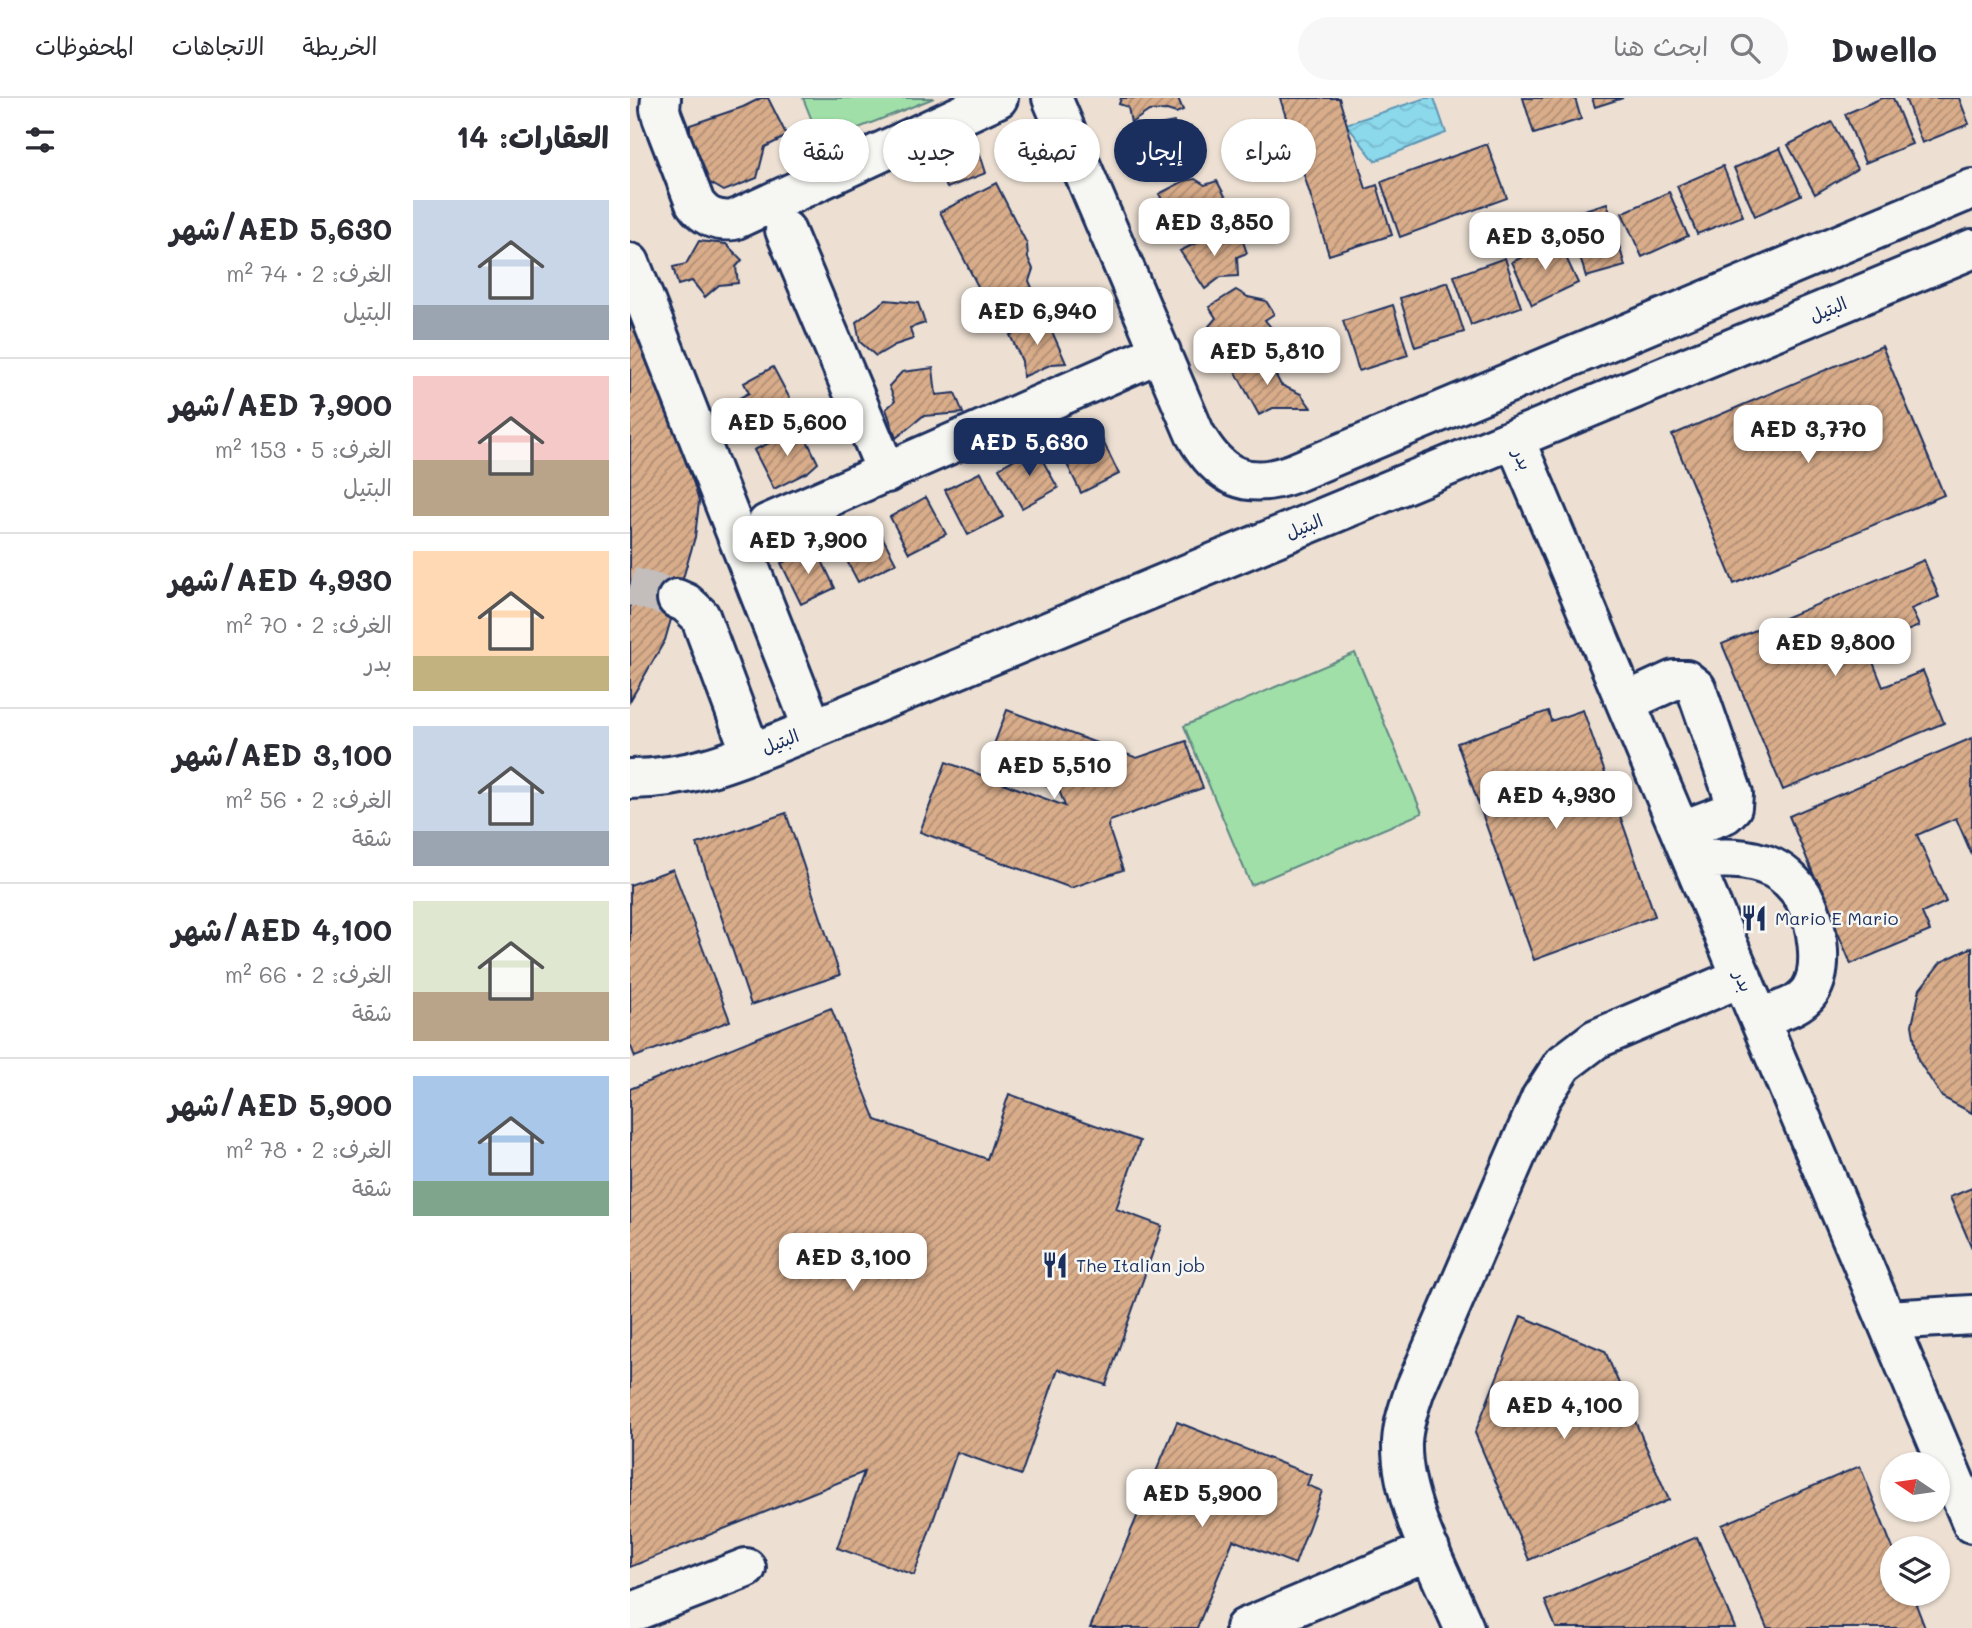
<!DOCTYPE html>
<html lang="ar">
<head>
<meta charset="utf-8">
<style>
	:root { --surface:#fff; --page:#f7f7f7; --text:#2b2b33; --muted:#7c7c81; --line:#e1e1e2; --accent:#1b2f5e }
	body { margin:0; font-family:Mali,"Playpen Sans Arabic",sans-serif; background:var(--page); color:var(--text); direction:rtl; height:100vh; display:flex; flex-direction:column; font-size:26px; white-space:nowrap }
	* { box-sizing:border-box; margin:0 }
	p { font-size:23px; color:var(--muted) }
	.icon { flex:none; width:38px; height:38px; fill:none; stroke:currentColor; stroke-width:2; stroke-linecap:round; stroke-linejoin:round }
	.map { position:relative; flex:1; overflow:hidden; direction:ltr }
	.sheet { display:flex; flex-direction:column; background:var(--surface); width:630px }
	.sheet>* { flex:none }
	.guide { position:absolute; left:21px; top:21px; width:665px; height:63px; direction:rtl; display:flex; gap:14px }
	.needle { width:46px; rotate:283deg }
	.controls { position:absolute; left:1250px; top:1354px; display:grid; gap:14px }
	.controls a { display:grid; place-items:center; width:70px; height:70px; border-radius:50%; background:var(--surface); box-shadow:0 2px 5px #0004; font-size:35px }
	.price { position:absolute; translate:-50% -60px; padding:0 16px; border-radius:14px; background:#fff; color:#222; font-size:23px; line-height:46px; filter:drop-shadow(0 2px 4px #0008) }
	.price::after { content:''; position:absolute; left:50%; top:42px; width:21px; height:16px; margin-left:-10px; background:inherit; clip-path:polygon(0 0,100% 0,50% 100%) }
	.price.on { background:var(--accent); color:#fff }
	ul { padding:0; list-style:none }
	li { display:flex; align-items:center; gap:21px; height:175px; padding:0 21px }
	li+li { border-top:2px solid var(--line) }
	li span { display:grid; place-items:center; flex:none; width:196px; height:140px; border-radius:0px; color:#555 }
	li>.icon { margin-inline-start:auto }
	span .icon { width:84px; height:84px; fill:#fffc; stroke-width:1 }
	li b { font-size:30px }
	h2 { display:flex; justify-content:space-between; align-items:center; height:84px; padding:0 21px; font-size:30px }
	.pill { padding:0 24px; border-radius:32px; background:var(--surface); box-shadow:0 2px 5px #0004; font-size:24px; line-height:63px }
	.pill.on { background:var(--accent); color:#fff }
	header { display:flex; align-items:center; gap:42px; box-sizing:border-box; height:98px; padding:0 35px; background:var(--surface); border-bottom:2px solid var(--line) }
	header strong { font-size:33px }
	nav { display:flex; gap:38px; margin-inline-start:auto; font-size:24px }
	.search { width:490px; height:63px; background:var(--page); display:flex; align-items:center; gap:18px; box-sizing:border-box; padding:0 24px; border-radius:38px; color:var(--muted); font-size:26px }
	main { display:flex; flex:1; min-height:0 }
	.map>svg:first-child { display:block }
	.pitch { fill:#a0dfa8; stroke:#5e8783; stroke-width:2 }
	.water { fill:url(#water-waves); stroke:#5f95b3; stroke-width:2 }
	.building { fill:url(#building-hatch); stroke:#1b2f5e; stroke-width:2 }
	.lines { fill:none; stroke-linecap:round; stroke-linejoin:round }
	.minor-tunnel { stroke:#c3bdbc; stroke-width:38; stroke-dasharray:38 19; stroke-linecap:butt }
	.minor-casing { stroke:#1b2f5e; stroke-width:44 }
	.minor { stroke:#f6f6f2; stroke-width:38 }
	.labels { text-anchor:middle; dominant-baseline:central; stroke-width:5; stroke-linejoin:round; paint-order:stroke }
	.street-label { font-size:18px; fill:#1b2f5e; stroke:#f6f6f2 }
	.poi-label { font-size:18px; fill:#1b2f5e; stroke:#f6f6f2; text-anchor:start }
</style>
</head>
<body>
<header>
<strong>Dwello</strong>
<div class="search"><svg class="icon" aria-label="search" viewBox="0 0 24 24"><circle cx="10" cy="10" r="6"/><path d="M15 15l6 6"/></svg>ابحث هنا</div>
<nav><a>الخريطة</a><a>الاتجاهات</a><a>المحفوظات</a></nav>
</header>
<main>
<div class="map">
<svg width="1342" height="1530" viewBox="0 0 1342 1530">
	<defs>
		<pattern id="water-waves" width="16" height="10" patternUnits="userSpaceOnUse" patternTransform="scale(1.75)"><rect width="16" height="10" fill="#8cd9ec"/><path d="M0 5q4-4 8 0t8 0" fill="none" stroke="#78bbcd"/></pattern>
		<pattern id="building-hatch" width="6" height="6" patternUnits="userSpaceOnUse" patternTransform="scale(1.75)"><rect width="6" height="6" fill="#d9ad8a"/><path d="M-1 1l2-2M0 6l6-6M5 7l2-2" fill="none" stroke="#af8d74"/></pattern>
	</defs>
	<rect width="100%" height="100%" fill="#ede0d3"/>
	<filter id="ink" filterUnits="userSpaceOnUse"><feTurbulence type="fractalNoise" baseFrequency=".0143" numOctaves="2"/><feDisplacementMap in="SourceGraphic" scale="14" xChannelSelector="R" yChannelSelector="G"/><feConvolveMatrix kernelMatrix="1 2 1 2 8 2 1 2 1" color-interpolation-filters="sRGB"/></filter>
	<g filter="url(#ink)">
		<path class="pitch" d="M173,0H304L191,45Z
			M725,555L792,715L621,787L554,628Z"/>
		<path class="water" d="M796,0H804L816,35L745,63L716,26Z"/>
		<path class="building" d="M131,0H138L157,38L135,49L127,80L94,93L72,80L60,52V27L113,9Z
			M491,0H548L553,12L546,15L537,12L519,13L501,25L498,9L489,6Z
			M650,0H709L736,91L747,87L762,137L699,157Z
			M893,0H945L951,21L904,36Z
			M962,0H993L965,9Z
			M1252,0H1263L1282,46L1235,65L1215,16Z
			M1275,0H1329L1339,26L1292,45Z
			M544,24L550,36L561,29L567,40L556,46L570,69L543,71L526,83L524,72L512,71L506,65L513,51L509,38L523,28Z
			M1202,24L1227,71L1185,96L1158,47Z
			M342,32L356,75L317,90L303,58L324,38Z
			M857,46L877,100L770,139L751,84Z
			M1150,50L1171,97L1125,118L1104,70Z
			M1093,68L1113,118L1067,136L1047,88Z
			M565,81L575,87L587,83L596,100L589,103L600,122L580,121L550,136L529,96L554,83Z
			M366,85L397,146L398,160L403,171L399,183L404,194L362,216L310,114Z
			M1039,94L1058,138L1012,159L992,115Z
			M977,105L995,168L956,179L938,117Z
			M588,134L595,143L611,138L617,155L607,159L608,178L591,179L575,191L550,153Z
			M928,142L948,185L902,207L882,164Z
			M69,143L96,146L112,162L106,169L108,185L89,187L75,199L62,183L48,187L43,169L56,166Z
			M875,160L891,209L841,227L824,178Z
			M818,184L834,234L785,249L770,200Z
			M606,192L618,199L636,203L644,216L635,222L643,232L633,239L609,238L597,250L591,236L583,234L579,228L586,220L579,209Z
			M256,202L288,205L295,225L280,230L283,241L265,247L246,258L230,244L226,224Z
			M763,207L778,257L729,273L713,223Z
			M0,211L64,386L69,404L65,439L35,542L0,603Z
			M416,220L436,265L422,266L393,279L392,263L380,237Z
			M1252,248L1314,397L1104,486L1042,337Z
			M634,255L651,287L671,296L681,310H643L629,317L604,271Z
			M143,269L167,314L117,341L98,306L119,295L114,285Z
			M303,270L306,297L325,295L333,315L293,318L266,340L256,311L265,303L259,288L272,274Z
			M466,329L489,376L451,395L428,348Z
			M171,330L188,365L178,374L144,391L124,352Z
			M405,349L428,390L392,410L369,370Z
			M351,374L373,419L338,437L315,392Z
			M296,399L316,436L279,455L260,419Z
			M244,423L266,465L228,484L206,442Z
			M186,450L205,490L171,506L151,465Z
			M1294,462L1309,499L1281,511L1289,528L1237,549L1253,589L1293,573L1314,625L1153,692L1092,546Z
			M377,612L507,660L556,643L573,690L480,723L478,728L493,772L441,790L290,734L316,664L435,708L429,692L357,665Z
			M953,612L1025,818L904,862L827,645L918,613L921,623Z
			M1342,640V757L1326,720L1287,737L1316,804L1292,815L1300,833L1221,866L1159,718Z
			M156,715L210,877L121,907L67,746Z
			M43,771L100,923L5,959L0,946V787Z
			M1342,849V1015L1312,999L1288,962L1282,927L1290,891L1311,864Z
			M201,910L246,1022L357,1061L379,996L510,1043L486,1111L532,1128L476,1287L428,1271L391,1377L327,1354L284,1477L207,1450L234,1374L0,1469V991Z
			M1342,1090V1150L1320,1099Z
			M891,1218L975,1253L1039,1402L899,1462L845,1335Z
			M547,1324L681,1377L677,1387L692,1393L665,1466L603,1442L567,1530H460Z
			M1230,1368L1263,1451L1262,1496H1282L1295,1530H1137L1092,1427Z
			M1067,1439L1105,1530H926L915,1503Z"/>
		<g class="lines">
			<path class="minor-tunnel" d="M0,488L47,501"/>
			<g class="minor-casing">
				<path id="minor" d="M31,0L30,11L32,19L65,105C75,119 86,124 104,122L368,0
					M422,0L565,336C589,379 617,393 664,375L1342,91
					M155,132L257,375
					M0,165L183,631
					M885,342L1342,1425
					M137,426L531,254
					M47,501L56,505L70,518L121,655
					M996,604L1044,582H1056L1066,590L1103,696L1102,709L1095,716L1050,733
					M0,681C70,681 119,655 183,631L1342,151
					M1063,762C1091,760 1118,758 1143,770C1155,776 1167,788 1174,800C1187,823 1195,870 1180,893C1168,910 1147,913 1129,920
					M1257,1222L1342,1217
					M0,1515L116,1470
					M615,1530L800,1452
					M834,1530C811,1476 770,1403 772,1344C773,1326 779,1309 785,1291L911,1000L933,966L966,941L1112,879"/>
			</g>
			<use href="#minor" class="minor"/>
		</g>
	</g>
	<defs>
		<g id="restaurant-bare" transform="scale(2.1)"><path d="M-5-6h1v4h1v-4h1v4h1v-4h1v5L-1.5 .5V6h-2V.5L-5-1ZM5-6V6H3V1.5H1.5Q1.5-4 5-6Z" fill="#1b2f5e" stroke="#f6f6f2" stroke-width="2.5" paint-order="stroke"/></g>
	</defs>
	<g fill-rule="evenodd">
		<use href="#restaurant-bare" x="1124" y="820"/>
		<use href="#restaurant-bare" x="425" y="1167"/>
	</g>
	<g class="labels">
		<g class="street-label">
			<text transform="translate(1198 211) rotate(-23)">البتيل</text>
			<text transform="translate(893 361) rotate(67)">بدر</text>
			<text transform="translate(674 428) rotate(-22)">البتيل</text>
			<text transform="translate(150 643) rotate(-21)">البتيل</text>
			<text transform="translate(1114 883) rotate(68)">بدر</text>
		</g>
		<g class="poi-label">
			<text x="1145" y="820">Mario E Mario</text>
			<text x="446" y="1167">The Italian job</text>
		</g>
	</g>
</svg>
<div class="controls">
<a><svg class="needle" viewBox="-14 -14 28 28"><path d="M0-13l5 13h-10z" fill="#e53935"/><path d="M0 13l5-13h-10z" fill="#7c7c81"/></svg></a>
<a><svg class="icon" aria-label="layers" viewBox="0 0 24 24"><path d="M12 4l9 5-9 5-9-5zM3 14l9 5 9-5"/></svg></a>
</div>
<b class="price" style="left:584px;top:160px">AED 3,850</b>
<b class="price" style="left:915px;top:174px">AED 3,050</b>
<b class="price" style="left:407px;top:249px">AED 6,940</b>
<b class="price" style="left:637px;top:289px">AED 5,810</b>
<b class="price" style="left:157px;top:360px">AED 5,600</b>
<b class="price" style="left:1178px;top:367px">AED 3,770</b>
<b class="price on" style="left:399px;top:380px">AED 5,630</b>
<b class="price" style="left:178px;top:478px">AED 7,900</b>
<b class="price" style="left:1205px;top:580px">AED 9,800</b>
<b class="price" style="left:424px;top:703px">AED 5,510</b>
<b class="price" style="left:926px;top:733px">AED 4,930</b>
<b class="price" style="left:223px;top:1195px">AED 3,100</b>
<b class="price" style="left:934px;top:1343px">AED 4,100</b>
<b class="price" style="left:572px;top:1431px">AED 5,900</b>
<div class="guide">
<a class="pill">شراء</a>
<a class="pill on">إيجار</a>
<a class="pill">تصفية</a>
<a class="pill">جديد</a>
<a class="pill">شقة</a>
</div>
</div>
<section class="sheet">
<h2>العقارات: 14<svg class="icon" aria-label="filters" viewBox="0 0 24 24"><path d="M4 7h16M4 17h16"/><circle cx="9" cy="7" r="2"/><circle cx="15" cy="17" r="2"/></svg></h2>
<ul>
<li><span style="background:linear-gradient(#c9d6e8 75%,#9aa5b1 0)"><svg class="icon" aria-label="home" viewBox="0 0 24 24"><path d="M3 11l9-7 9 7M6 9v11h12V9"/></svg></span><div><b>AED 5,630/شهر</b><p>الغرف: 2 · 74 m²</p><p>البتيل</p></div></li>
<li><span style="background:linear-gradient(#f6c9c9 60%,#b9a48a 0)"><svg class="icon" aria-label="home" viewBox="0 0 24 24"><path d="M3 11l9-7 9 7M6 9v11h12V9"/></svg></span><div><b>AED 7,900/شهر</b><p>الغرف: 5 · 153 m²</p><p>البتيل</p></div></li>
<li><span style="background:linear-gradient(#ffd9b3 75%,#c2b280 0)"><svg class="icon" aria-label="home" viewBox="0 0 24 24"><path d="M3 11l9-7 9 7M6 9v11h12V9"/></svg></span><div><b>AED 4,930/شهر</b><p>الغرف: 2 · 70 m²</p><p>بدر</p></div></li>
<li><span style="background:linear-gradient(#c9d6e8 75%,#9aa5b1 0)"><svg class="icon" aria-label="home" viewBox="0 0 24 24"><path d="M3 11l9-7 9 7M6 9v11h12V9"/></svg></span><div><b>AED 3,100/شهر</b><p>الغرف: 2 · 56 m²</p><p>شقة</p></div></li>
<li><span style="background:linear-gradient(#dfe7d0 65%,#b9a48a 0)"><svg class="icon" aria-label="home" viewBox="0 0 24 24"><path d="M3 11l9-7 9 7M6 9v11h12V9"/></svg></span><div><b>AED 4,100/شهر</b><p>الغرف: 2 · 66 m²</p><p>شقة</p></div></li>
<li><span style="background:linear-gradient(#a9c7e8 75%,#7fa58c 0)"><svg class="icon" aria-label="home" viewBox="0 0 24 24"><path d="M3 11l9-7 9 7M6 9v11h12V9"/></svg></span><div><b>AED 5,900/شهر</b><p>الغرف: 2 · 78 m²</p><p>شقة</p></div></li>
</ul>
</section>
</main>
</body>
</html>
